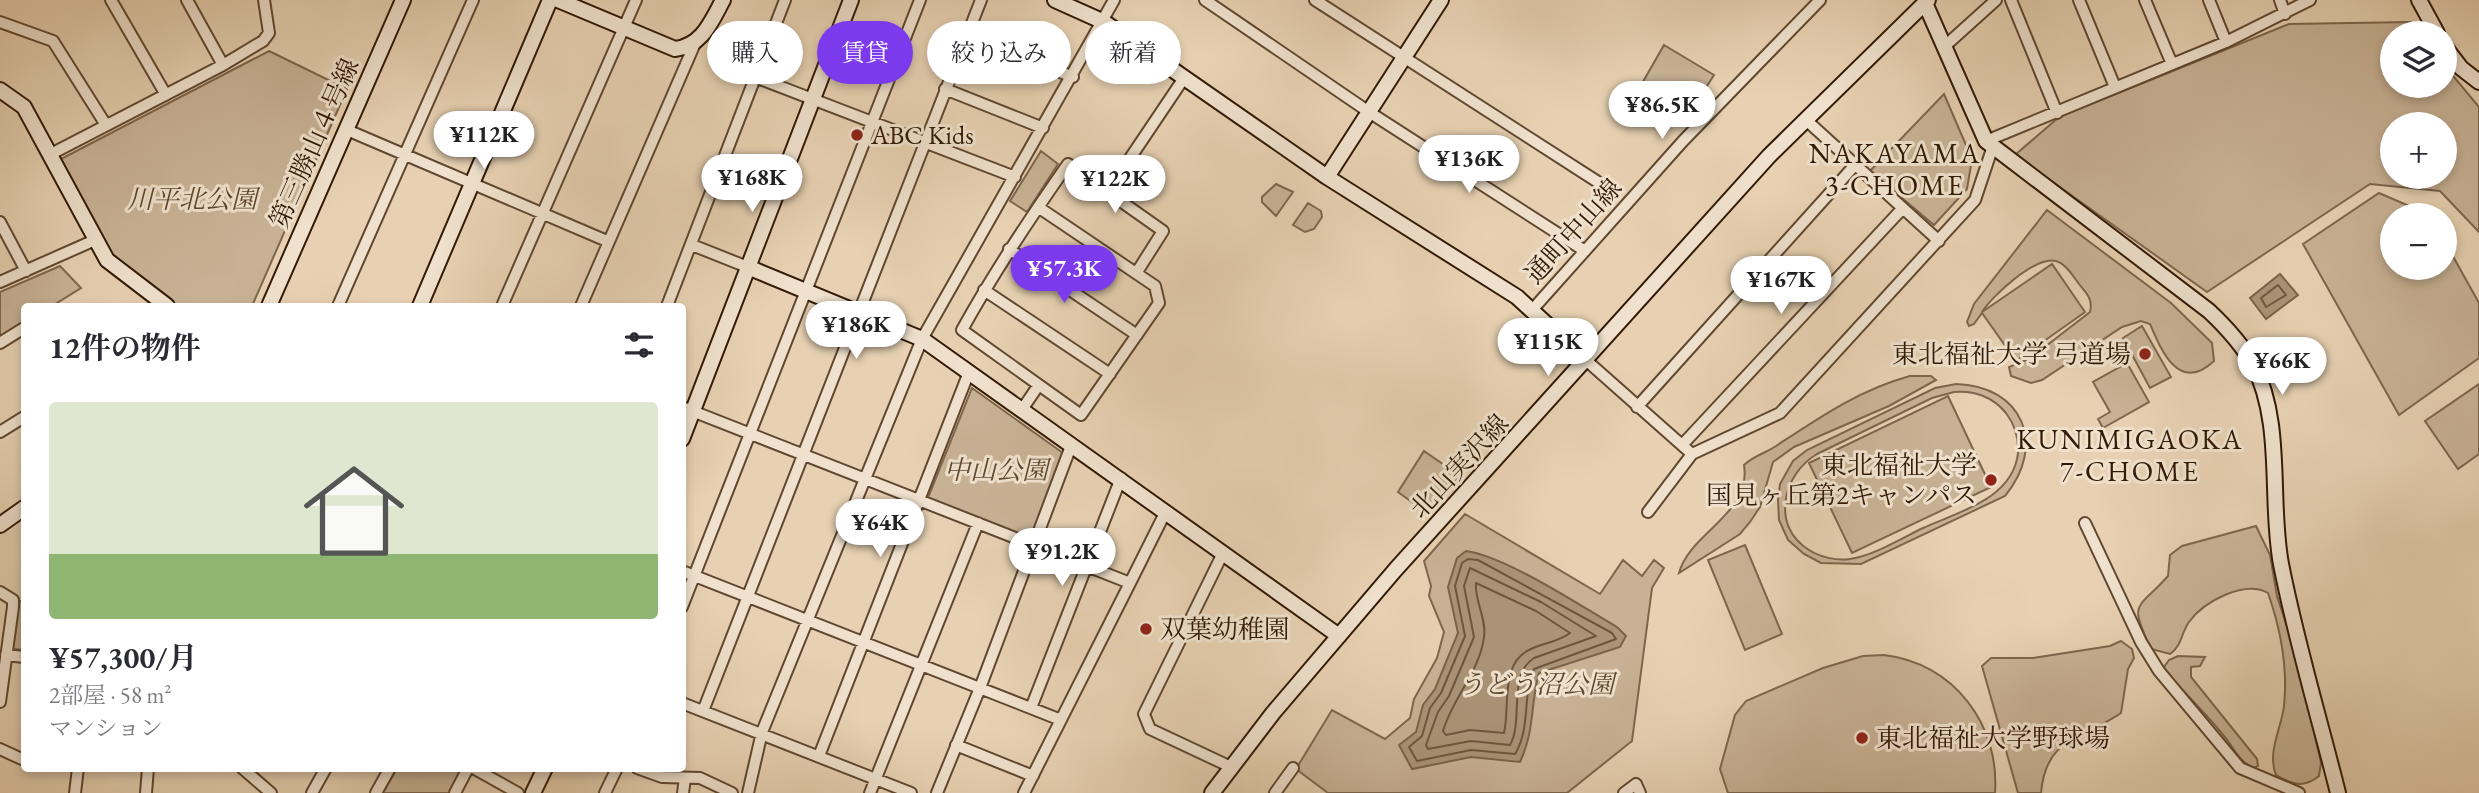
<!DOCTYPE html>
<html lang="ja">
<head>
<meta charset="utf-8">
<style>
	:root { --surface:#fff; --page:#f2f2f3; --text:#2b2b33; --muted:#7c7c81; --accent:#7c3aed }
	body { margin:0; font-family:"EB Garamond","Noto Serif JP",serif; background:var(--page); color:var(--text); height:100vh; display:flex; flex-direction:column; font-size:26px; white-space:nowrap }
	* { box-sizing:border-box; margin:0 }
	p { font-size:23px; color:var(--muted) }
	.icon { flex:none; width:38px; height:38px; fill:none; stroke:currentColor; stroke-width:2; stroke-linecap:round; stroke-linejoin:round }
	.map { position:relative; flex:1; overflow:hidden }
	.sheet { position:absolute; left:21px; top:303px; width:665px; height:469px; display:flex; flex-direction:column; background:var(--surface); border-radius:7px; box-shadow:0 4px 10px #0003 }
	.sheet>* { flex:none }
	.hud { position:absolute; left:707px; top:21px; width:665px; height:63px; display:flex; gap:14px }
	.fabs { position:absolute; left:2380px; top:21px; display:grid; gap:14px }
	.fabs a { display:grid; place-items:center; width:77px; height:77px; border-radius:50%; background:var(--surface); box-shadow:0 4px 10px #0003; font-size:35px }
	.price { position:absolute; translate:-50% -60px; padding:0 16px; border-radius:24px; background:#fff; color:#222; font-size:23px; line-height:46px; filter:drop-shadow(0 2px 4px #0008) }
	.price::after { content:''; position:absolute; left:50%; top:42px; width:21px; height:16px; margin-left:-10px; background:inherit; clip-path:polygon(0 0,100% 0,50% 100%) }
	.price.current { background:var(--accent); color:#fff }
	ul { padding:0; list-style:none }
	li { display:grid; align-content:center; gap:14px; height:371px; padding:0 28px }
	li span { display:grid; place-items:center; height:217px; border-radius:7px; color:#555 }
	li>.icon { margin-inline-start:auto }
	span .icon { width:126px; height:126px; fill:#fffc; stroke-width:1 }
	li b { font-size:30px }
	h2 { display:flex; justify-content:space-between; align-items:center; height:84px; padding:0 28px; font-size:30px }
	.chip { padding:0 24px; border-radius:32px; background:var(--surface); box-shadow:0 4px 10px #0003; font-size:24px; line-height:63px }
	.chip.current { background:var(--accent); color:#fff }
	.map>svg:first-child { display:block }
	.green { fill:#c8b295; stroke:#7e664d; stroke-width:2; fill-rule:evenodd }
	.water { fill:#aa9377; stroke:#7a6349; stroke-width:2 }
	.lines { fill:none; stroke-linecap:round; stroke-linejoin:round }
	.shore { stroke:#6e563e; stroke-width:2 }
	.street-casing { stroke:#604830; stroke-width:14 }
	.secondary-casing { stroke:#331a05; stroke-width:18 }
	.street { stroke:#efe1cd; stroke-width:10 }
	.secondary { stroke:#efe1cd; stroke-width:14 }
	.poi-dot { fill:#8f2418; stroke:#efe1cd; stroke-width:2.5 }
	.labels { text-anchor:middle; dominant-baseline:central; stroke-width:6; stroke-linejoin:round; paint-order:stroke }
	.poi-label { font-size:26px; fill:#331a05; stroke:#efe1cd; text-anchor:start }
	.street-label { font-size:26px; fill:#331a05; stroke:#efe1cd }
	.park-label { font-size:26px; font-style:italic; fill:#604830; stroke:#efe1cd }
	.neighbourhood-label { font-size:28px; letter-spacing:2px; fill:#331a05; stroke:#efe1cd }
</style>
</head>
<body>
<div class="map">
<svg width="2479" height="793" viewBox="0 0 2479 793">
	<rect width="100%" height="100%" fill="#e7d1b2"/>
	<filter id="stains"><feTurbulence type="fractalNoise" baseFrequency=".00286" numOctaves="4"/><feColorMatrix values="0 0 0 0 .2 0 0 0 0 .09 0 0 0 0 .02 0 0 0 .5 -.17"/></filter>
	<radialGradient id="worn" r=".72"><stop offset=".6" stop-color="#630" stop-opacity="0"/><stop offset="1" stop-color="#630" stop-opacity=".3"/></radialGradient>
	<path class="green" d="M2411,22L2419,33H2392V86H2445V66L2479,107V232L2440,191L2370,184L2207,292L2015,155L2059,117L2289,24ZM2392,124H2445V177H2392Z
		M1664,45L1714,75L1683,123L1636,94Z
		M269,51L347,89L252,306H178L141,282L111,256L61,159Z
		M1944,94L1972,159L1967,189L1934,225L1870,171Z
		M1041,151L1058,164L1027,212L1010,201Z
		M1276,184L1293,192L1276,216L1262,202V197Z
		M2379,193L2430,215H2392V268H2445V242L2479,303V358L2399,415L2303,244Z
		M1308,203L1321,211L1322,217L1314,229L1305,232L1293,225Z
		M2047,210L2171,303L2212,343L2214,361C2179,394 2161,350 2150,324L2141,321L2122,327L2042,380L2031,383L2011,376L2009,367L2029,359L2090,312C2093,299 2087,294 2079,284C2073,276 2066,264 2056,261C2035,256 1992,296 1982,312L2052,264L2085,312L2016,361L1982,313L1974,324L1969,326L1967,322L1974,304Z
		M60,266L81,288L52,306H24V323L0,339V292Z
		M2142,326L2171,377L2150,388L2123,338Z
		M2127,363L2149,402L2103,428L2098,419L2110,412L2093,382Z
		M1910,376H1931L1936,380L1889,406L1794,447L1773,462L1760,507L1750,522L1740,534L1679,573C1690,532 1752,514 1744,465C1753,456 1766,453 1776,446C1820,417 1859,390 1910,376Z
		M1956,384C2023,386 2047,445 2005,496L1861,564L1821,563L1804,554L1788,540L1779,520L1778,500L1780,484L1793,461L1807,450L1935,388ZM1954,392C1974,390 1993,397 2006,413C2015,425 2019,438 2018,453C2013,499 1958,512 1923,528C1900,539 1875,555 1850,559C1836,561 1820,557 1809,550C1770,526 1783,474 1817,454L1932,398Z
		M2479,384V454L2458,469L2425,421Z
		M972,388L1063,453L1032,537L1029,539L928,498Z
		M1948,396L1991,487L1852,553L1809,463Z
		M1424,451L1460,476L1427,513L1398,492Z
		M1465,514L1600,594L1623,560L1642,576L1654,560L1664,568L1652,588L1632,741L1567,793H1328L1296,769L1332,710L1385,739L1410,718L1414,699L1437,658L1444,632L1429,596L1431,586L1424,561Z
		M2256,526L2270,555L2277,596L2298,660L2321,763L2319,776C2303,789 2292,784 2276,775C2267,752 2281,730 2284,706C2288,667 2281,630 2268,593C2245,580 2204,601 2189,622C2181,633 2182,646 2170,654L2151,649C2128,600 2137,611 2168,576L2170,555L2182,546Z
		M1745,545L1782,634L1745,650L1708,560Z
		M24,599V650L13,649L17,604Z
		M2121,641L2132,649L2134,658L2128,669L2121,713C2082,740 2046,736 2041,793H2018L1982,666L1991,658H2033L2110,646Z
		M1884,655C1953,663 2000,724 1995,793H1728L1720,769L1735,715L1746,701L1823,668L1863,656Z
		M2178,656L2205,657L2200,666L2191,667V677L2257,759L2258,766L2254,768C2238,761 2234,748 2224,736C2208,716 2189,697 2171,678L2164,667L2169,660Z
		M397,768H460L461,776L451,793H383Z"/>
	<path class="water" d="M2280,274L2298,295L2266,319L2250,298Z
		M1466,551C1507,557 1579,605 1617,627L1626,636L1620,647L1539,673C1530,706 1535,730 1520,762L1471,757L1412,769L1399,745L1416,732L1423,705L1435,689L1458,633L1448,587L1457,558Z"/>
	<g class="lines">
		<path class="shore" d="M2278,285L2286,295L2266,307L2261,298Z
			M1468,559L1478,560L1612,633L1616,639L1534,669C1522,696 1531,728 1515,754L1471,750L1417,761L1409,747L1422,736L1430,708L1441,693L1465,636L1455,586L1462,563Z
			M1470,568L1541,602L1596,636L1534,658C1507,675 1524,721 1510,745L1471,741L1428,749L1426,745L1438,712L1449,696L1474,637L1464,586Z
			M1476,583L1536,611L1570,633C1559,642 1542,643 1529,650C1500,663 1510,709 1504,733L1470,730L1446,735L1443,731C1452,699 1480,671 1484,637C1487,619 1474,600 1476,583Z"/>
		<g class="street-casing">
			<path id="street" d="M111,0L166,95
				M187,0L223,65
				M1205,0L1369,112L1585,251
				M1315,0L1601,184
				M2011,0L2057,113
				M2079,0L2115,87
				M2145,0L2172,64
				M2209,0L2226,42
				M2280,0L2285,14
				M0,22L53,41L106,125
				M966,35L1073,77
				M1945,46L1996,0
				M755,77L1015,177
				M945,89L1043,128
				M1805,119L1939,241
				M347,130L607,241
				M1986,141L2226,42L2310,0
				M51,154L223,65L263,41L269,33L264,0
				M1108,191L1184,78
				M1038,207L1155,286L1159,303L1081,415L962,330C994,272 1030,218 1068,164L1163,231L1137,272
				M0,222L26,271
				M692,245L750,268
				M1009,249L1137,335
				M0,282L95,240
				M984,290L1110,374
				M338,306L473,0
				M502,306L636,0
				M581,306L696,41
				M667,306L785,0
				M1533,309L1683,141L1820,0
				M0,343L24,328
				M1587,361L1692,454L1648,512
				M682,407L1130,583L1166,511
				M1637,407L1855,165
				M1021,411L1038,386
				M0,432L24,417
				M1683,444L1902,209
				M1692,454L1780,413L1975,200L1993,146
				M2085,523L2141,642L2159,671L2240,768L2299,793
				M1223,553L1144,714L1150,729L1231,767
				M682,571L1061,720
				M0,592L13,600V607L0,702
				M682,607L920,0
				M6,655L24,657
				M682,703L911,793
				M1031,708L1121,478
				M703,711L981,0
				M956,745L1033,776
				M0,749L24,760
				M819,756L969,372
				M242,768L271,793
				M473,768L518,793
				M637,768L662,777L700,778L732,793
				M75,793L78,768
				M146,793L148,768
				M312,793L326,768
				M376,793L390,768
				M455,793L468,768
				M605,793L617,768
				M683,793L685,778
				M748,793L762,732L922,339L1114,0
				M870,793L978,523
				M937,793L980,688L1071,446
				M1024,793L1130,583
				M1275,793L1293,768
				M1624,793L1636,784L1640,793"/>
		</g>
		<g class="secondary-casing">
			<path id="secondary" d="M558,0L675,49C702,46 711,22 723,0
				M1055,0L1104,22L1327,177L1441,0
				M2419,0L2437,33
				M1925,3L1986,141L2209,311C2226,327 2241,343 2253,364C2284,423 2269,500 2281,564C2296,641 2319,717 2338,793
				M2445,47L2461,68L2479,82
				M0,90L24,107L107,260L167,306
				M1327,177L1517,297L1587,361
				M750,268L922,339L1339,636
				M269,306L403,0
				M420,306L550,0
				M682,439L851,0
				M0,525L24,508
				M533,793L545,768
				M1212,793L1273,713L1396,569L1769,156L1928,0"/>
		</g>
		<use href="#street" class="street"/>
		<use href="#secondary" class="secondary"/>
	</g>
	<g class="poi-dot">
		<circle cx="857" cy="135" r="7"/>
		<circle cx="2145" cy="354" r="7"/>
		<circle cx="1991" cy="480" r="7"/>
		<circle cx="1146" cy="629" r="7"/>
		<circle cx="1862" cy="738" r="7"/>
	</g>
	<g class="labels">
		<g class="poi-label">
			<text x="871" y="135">ABC Kids</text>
			<text x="2131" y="354" text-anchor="end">東北福祉大学 弓道場</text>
			<text x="1977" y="465" text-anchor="end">東北福祉大学<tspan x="1977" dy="30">国見ヶ丘第2キャンパス</tspan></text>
			<text x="1160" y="629">双葉幼稚園</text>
			<text x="1876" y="738">東北福祉大学野球場</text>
		</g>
		<g class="street-label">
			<text transform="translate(314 143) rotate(-66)">第三勝山４号線</text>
			<text transform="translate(1573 231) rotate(-48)">通町中山線</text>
			<text transform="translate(1459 466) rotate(-47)">北山実沢線</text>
		</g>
		<g class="park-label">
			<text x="192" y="199">川平北公園</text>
			<text x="996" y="470">中山公園</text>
			<text x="1536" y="684">うどう沼公園</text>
		</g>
		<g class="neighbourhood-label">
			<text x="1895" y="153">NAKAYAMA<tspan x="1895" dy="32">3-CHOME</tspan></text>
			<text x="2130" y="439">KUNIMIGAOKA<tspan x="2130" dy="32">7-CHOME</tspan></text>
		</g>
	</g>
	<rect width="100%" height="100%" filter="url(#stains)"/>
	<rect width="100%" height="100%" fill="url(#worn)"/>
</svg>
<div class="fabs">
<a><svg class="icon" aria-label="layers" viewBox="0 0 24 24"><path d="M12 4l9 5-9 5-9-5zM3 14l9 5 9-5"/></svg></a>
<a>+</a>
<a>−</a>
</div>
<b class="price" style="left:1662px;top:141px">¥86.5K</b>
<b class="price" style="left:484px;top:171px">¥112K</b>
<b class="price" style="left:1469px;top:195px">¥136K</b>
<b class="price" style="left:752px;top:214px">¥168K</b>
<b class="price" style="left:1115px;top:215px">¥122K</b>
<b class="price current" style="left:1064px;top:305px">¥57.3K</b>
<b class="price" style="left:1781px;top:316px">¥167K</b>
<b class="price" style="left:856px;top:361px">¥186K</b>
<b class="price" style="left:1548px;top:378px">¥115K</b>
<b class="price" style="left:2282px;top:397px">¥66K</b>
<b class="price" style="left:880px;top:559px">¥64K</b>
<b class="price" style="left:1062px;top:588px">¥91.2K</b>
<div class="hud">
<a class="chip">購入</a>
<a class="chip current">賃貸</a>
<a class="chip">絞り込み</a>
<a class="chip">新着</a>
</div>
<section class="sheet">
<h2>12件の物件<svg class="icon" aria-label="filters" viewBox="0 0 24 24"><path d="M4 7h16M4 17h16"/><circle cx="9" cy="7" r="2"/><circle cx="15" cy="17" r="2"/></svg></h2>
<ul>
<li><span style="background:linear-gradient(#dfe7d0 70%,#8fb573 0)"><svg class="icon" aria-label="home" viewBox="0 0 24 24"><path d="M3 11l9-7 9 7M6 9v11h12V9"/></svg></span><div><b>¥57,300/月</b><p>2部屋 · 58 m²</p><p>マンション</p></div></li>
</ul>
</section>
</div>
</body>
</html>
